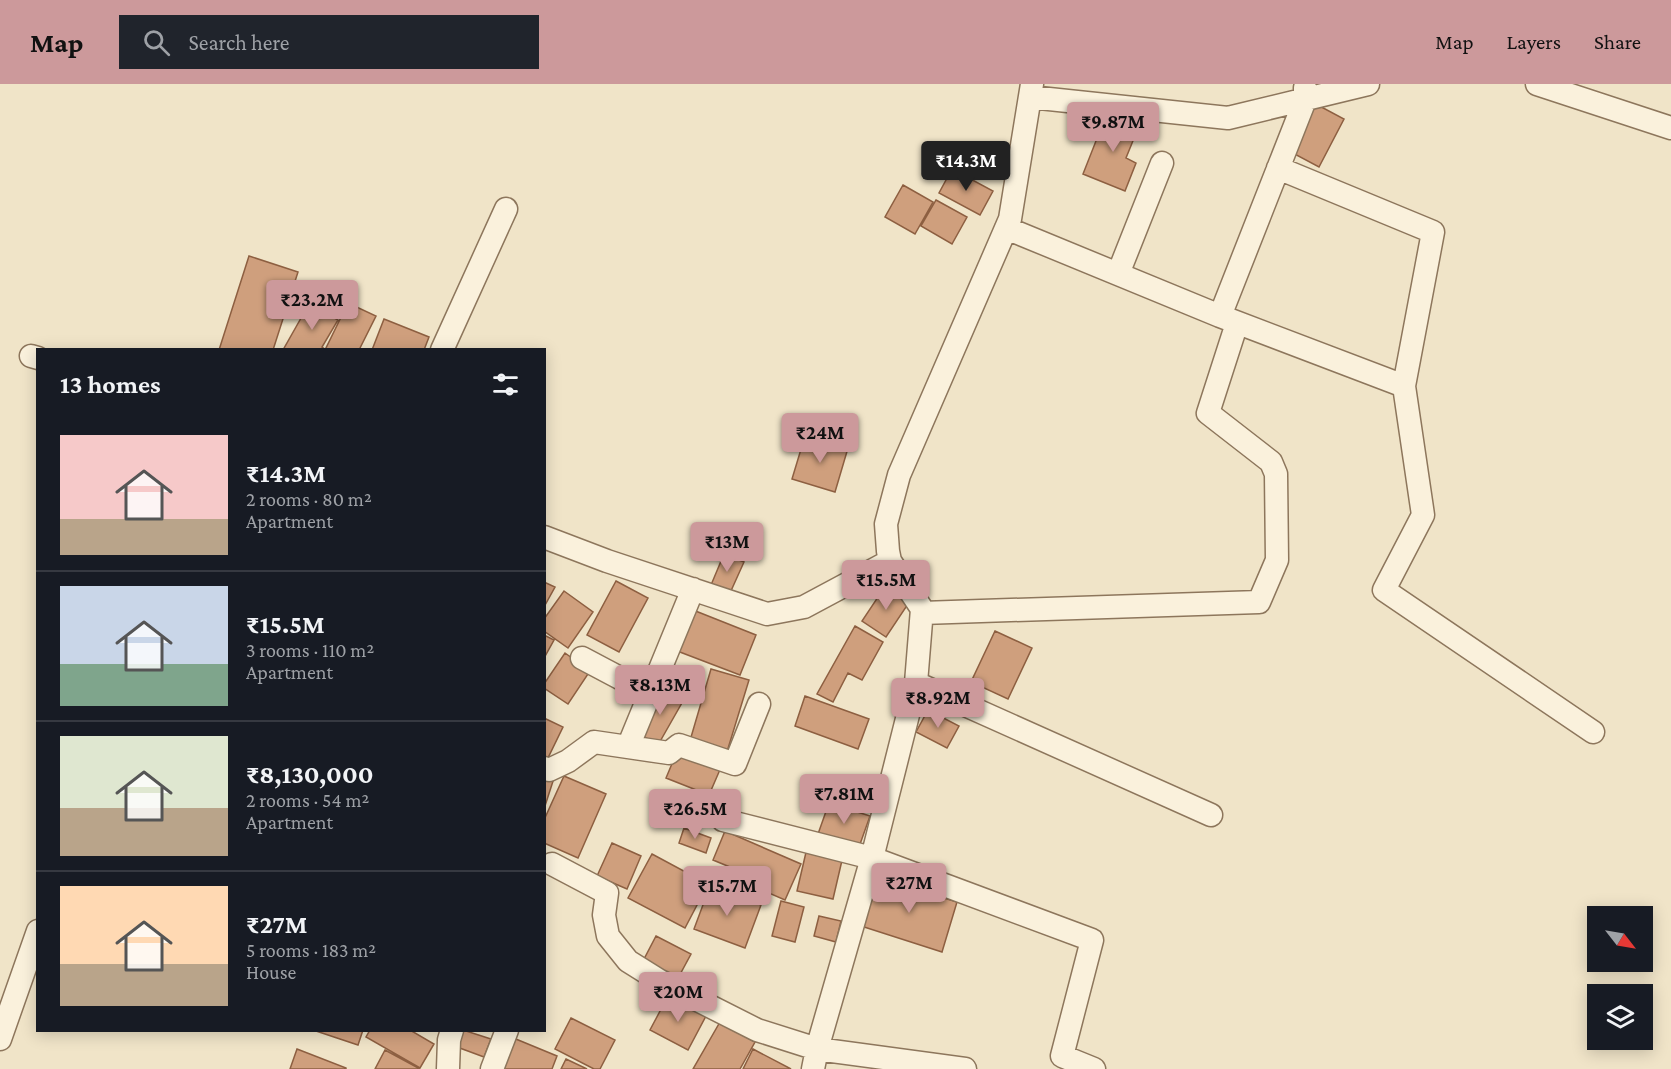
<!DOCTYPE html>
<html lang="en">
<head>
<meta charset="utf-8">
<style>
	:root { --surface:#171b24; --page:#20242c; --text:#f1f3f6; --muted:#9ea1a6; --line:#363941; --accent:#cc999b }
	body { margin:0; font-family:"Crimson Pro",serif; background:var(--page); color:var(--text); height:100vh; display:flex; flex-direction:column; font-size:22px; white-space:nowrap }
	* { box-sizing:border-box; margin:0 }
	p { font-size:20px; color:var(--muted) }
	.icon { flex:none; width:33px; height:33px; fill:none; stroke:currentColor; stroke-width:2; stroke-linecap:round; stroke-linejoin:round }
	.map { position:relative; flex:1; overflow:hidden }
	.drawer { position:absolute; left:36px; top:264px; width:510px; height:684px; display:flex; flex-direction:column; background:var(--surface); border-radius:0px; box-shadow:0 3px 15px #0003 }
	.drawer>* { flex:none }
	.needle { width:39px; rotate:121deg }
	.buttons { position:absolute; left:1587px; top:822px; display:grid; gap:12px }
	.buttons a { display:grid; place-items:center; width:66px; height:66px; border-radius:0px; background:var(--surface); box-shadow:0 3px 15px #0003; font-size:30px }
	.price { position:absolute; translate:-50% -51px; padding:0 14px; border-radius:6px; background:var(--accent); color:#111; font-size:20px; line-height:39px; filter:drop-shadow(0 2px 3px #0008) }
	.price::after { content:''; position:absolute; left:50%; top:36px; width:18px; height:14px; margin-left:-9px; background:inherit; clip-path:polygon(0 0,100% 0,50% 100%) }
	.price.current { background:#222; color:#fff }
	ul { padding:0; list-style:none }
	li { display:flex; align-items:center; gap:18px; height:150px; padding:0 24px }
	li+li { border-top:2px solid var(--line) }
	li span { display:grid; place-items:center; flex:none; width:168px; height:120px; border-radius:0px; color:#555 }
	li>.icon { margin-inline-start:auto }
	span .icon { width:72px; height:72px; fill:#fffc; stroke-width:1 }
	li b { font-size:26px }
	h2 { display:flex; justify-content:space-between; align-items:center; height:72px; padding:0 24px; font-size:26px }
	header { display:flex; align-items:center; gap:36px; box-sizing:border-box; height:84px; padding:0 30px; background:var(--accent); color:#111 }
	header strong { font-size:28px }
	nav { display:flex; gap:33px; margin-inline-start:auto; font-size:21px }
	.search { width:420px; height:54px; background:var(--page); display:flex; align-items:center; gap:15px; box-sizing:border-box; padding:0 21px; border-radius:0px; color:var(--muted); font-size:22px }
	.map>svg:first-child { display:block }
	.building { fill:#cf9f7d; stroke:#8d5f41; stroke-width:1.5 }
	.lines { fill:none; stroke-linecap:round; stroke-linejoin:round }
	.street-casing { stroke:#8d765c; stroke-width:25 }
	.street { stroke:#faf1dc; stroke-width:22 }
</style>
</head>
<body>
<header>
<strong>Map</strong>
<div class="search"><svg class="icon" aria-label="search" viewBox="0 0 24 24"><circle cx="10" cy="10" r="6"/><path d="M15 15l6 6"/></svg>Search here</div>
<nav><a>Map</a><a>Layers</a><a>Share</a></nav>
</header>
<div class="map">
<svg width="1671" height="985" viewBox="0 0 1671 985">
	<rect width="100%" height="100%" fill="#f0e4c8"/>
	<path class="building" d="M1312,18L1344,35L1319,83L1287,66Z
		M1107,29L1139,42L1126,74L1136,79L1125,107L1083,90Z
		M952,85L993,107L980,131L939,109Z
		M903,101L933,118L915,150L885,133Z
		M936,116L967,133L952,160L921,142Z
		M249,172L298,188L273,266H219Z
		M348,219L376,232L359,266H330L326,264Z
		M309,220L338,236L322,263L326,266H283Z
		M384,235L429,253L424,266H372Z
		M805,352L848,364L835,408L792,395Z
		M724,470L744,478L730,509L711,501Z
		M616,497L648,514L619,568L587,551Z
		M544,498L555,503L544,523Z
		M886,501L910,517L886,553L862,537Z
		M564,507L593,528L568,564L544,547V535Z
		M688,524L756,551L740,591L672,565Z
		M855,542L883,558L862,596L848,589L833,618L817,610Z
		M995,547L1032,564L1008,615L971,598Z
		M544,551L554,556L544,574Z
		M565,569L590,587L568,620L544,604V600Z
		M711,585L749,596L726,671L689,660Z
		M661,604L683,617L658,661L636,648Z
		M805,612L869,635L858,665L795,642Z
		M928,626L959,642L947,664L916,648Z
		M544,634L563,643L545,680H544Z
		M679,663L722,681L709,711L666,694Z
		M544,688L555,691L544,725Z
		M564,692L606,710L578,774L544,759V736Z
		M829,719L870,732L859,763L818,750Z
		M684,744L711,754L706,769L679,759Z
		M725,747L801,780L785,816L739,796L742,788L713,776Z
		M612,759L641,772L627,805L597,792Z
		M807,764L843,772L833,815L797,807Z
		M652,770L708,800L685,844L628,814Z
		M876,793L957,818L942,868L861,842Z
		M710,802L761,821L745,864L694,845Z
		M781,817L804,823L795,858L772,852Z
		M819,832L841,837L836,858L814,852Z
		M656,852L691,870L677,896L642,879Z
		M668,912L706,932L688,966L650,946Z
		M571,934L615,956L600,985H594L555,965Z
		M720,938L755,958L740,985H693Z
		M313,946H363L358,961Z
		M370,946H410L434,960L420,984L366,953Z
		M463,946L491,955L484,973L457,963Z
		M511,953L557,972L552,985H497Z
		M297,965L346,984V985H290Z
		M753,965L791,985H743Z
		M385,966L420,985H375Z
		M566,975L587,985H561Z"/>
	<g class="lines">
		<g class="street-casing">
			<path id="street" d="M1537,0L1671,44
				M1030,13L1228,34L1368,0
				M1278,84L1433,148L1404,302L1423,431L1384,506L1593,648
				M1006,144L1220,232L1404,302
				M1118,190L1162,79
				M1220,232L1305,16V4
				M442,266L506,125
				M31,272L38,274
				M544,453L607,477L767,530L804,523L890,477L922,525L916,599L872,774L817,965L813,985
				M890,477L888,467L886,440L899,391L1010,135L1032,0
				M922,529L1259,518L1277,476L1276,390L1271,378L1208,329L1237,239
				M582,574L650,610
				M916,599L1211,731
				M628,663L693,505
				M544,684L549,686L568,677L594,658L669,669L679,661L735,680L759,620
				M723,736L872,774L1092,856L1062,972L1094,985
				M552,780L607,809L604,831L608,852L628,877L660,897L757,946L817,965L965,985
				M0,955L38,847
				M448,985L449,956L452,946
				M492,985L507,946"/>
		</g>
		<use href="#street" class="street"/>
	</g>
</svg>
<div class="buttons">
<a><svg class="needle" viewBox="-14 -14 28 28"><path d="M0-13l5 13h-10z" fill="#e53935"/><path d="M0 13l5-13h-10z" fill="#9ea1a6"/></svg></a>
<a><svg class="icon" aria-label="layers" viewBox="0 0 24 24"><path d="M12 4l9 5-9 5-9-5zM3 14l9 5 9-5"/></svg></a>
</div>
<b class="price" style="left:1113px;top:69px">₹9.87M</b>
<b class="price current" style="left:966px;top:108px">₹14.3M</b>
<b class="price" style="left:312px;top:247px">₹23.2M</b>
<b class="price" style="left:820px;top:380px">₹24M</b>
<b class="price" style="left:727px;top:489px">₹13M</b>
<b class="price" style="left:886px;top:527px">₹15.5M</b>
<b class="price" style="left:660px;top:632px">₹8.13M</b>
<b class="price" style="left:938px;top:645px">₹8.92M</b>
<b class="price" style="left:844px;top:741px">₹7.81M</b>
<b class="price" style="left:695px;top:756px">₹26.5M</b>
<b class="price" style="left:909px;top:830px">₹27M</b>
<b class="price" style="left:727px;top:833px">₹15.7M</b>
<b class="price" style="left:678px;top:939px">₹20M</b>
<section class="drawer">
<h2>13 homes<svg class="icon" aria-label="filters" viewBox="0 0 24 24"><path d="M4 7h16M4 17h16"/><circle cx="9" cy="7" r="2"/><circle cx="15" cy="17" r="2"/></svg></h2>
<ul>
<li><span style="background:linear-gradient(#f6c9c9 70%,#b9a48a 0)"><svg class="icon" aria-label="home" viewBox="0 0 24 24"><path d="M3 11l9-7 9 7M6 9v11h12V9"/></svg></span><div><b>₹14.3M</b><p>2 rooms · 80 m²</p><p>Apartment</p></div></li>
<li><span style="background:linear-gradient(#c9d6e8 65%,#7fa58c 0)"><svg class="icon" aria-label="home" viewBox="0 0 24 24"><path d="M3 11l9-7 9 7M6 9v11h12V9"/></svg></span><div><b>₹15.5M</b><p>3 rooms · 110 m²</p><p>Apartment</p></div></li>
<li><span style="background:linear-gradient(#dfe7d0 60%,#b9a48a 0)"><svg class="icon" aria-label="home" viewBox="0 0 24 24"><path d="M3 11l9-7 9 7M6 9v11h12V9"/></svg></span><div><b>₹8,130,000</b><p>2 rooms · 54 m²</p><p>Apartment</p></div></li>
<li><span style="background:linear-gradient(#ffd9b3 65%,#b9a48a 0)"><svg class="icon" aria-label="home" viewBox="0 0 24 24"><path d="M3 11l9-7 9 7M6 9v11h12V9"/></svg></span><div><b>₹27M</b><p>5 rooms · 183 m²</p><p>House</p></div></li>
</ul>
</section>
</div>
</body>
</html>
